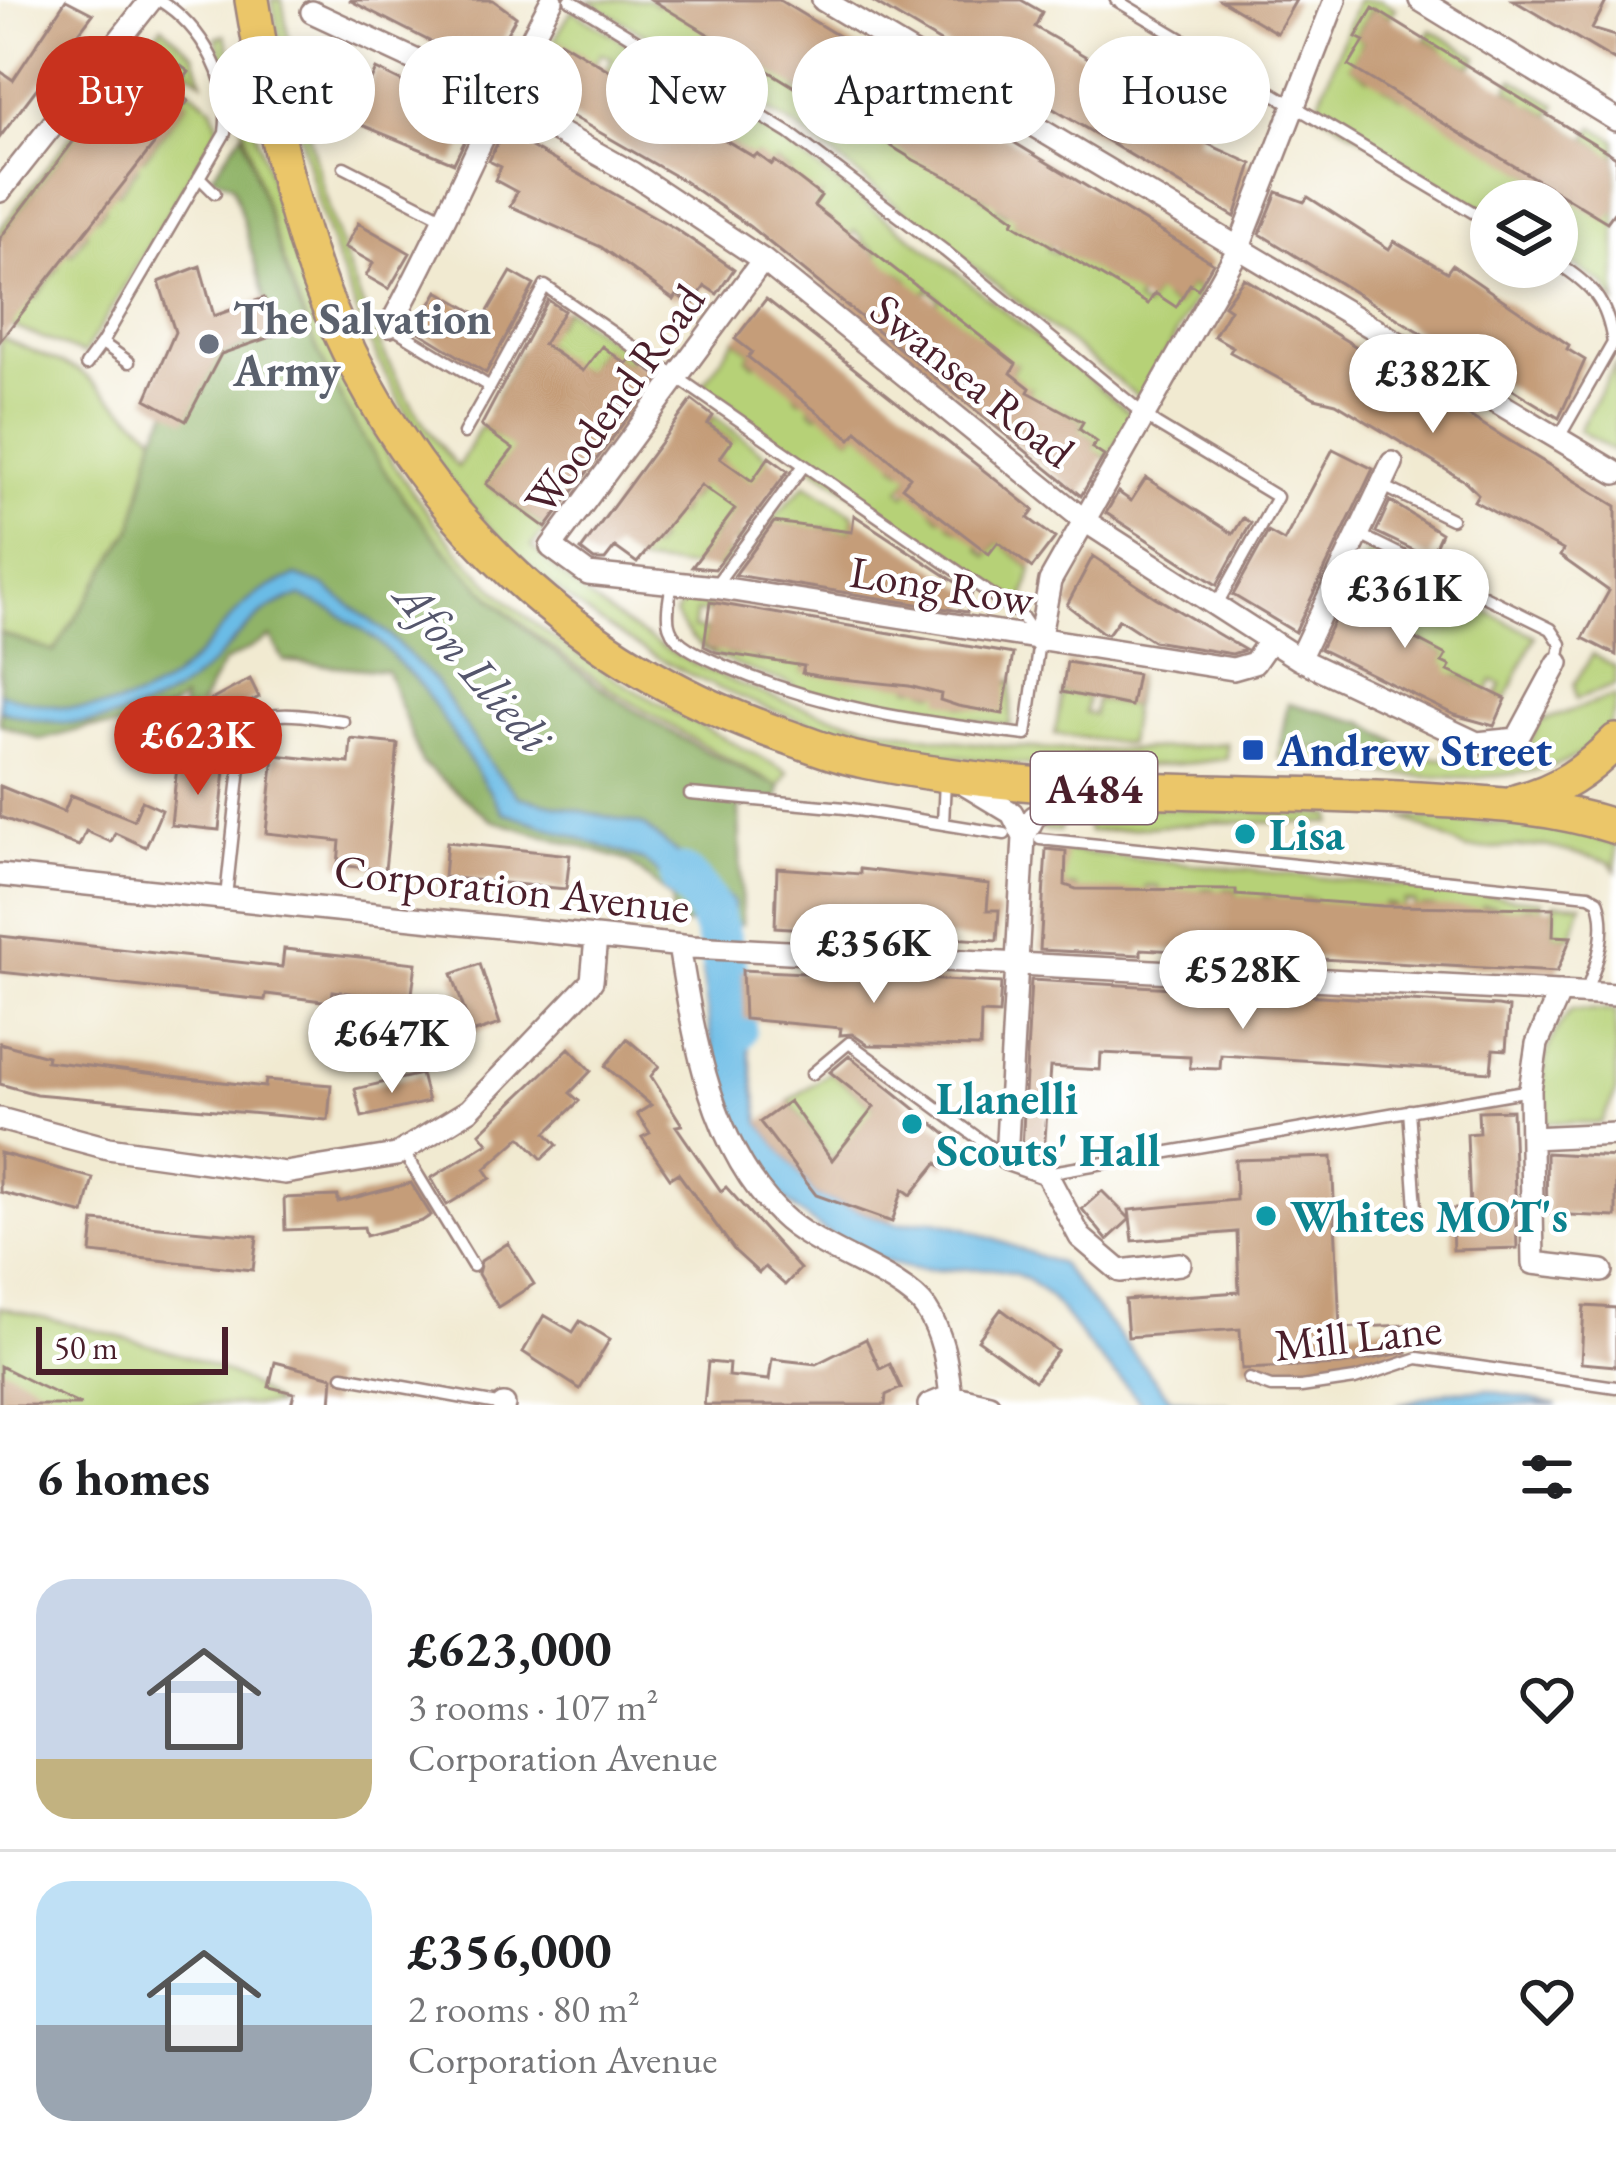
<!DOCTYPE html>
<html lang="en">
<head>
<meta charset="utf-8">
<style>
	:root { --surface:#fff; --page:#f6f6f6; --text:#202124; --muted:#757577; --line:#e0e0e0; --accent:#c8321e }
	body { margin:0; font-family:"EB Garamond",serif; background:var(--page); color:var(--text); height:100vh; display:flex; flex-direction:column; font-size:45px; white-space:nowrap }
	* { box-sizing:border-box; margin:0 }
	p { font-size:39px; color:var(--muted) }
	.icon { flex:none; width:66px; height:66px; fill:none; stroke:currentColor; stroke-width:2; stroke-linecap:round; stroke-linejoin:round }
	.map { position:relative; height:1405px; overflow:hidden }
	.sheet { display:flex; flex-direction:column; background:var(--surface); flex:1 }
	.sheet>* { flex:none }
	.top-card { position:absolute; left:36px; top:36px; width:1545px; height:108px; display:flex; gap:24px }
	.tools { position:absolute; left:1470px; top:180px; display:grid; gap:24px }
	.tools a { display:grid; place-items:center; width:108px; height:108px; border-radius:50%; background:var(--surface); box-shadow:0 6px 18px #0003; font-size:60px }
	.scale { position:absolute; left:36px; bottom:30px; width:192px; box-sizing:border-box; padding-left:12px; border:6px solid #4a1f2b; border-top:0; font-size:33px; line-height:42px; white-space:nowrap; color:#4a1f2b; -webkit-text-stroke:9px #fff; paint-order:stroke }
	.price { position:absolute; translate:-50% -102px; padding:0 27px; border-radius:42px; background:#fff; color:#222; font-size:39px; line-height:78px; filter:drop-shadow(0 3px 6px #0008) }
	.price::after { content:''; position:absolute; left:50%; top:72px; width:36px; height:27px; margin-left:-18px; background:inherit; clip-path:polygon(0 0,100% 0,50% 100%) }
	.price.selected { background:var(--accent); color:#fff }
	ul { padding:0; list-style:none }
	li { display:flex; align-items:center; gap:36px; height:300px; padding:0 36px }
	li+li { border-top:3px solid var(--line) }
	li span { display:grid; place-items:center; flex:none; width:336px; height:240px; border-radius:36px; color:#555 }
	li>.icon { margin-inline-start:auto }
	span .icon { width:144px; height:144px; fill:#fffc; stroke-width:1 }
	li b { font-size:51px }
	h2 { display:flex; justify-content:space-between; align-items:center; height:144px; padding:0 36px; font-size:51px }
	.pill { padding:0 42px; border-radius:54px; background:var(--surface); box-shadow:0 6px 18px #0003; font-size:42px; line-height:108px }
	.pill.selected { background:var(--accent); color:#fff }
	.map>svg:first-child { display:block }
	.green { fill:#b6d177; stroke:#807851; stroke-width:3 }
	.forest { fill:#90b368; stroke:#6d694a; stroke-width:3 }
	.water { fill:#6abce6; stroke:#5a6e88; stroke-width:3 }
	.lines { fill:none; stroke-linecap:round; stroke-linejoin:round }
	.river { stroke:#6abce6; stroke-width:45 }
	.building { fill:#c59d79 }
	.service-casing { stroke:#9e847e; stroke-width:15 }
	.minor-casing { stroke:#9e847e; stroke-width:26 }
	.primary-casing { stroke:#9e847e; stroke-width:38 }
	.service { stroke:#fff; stroke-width:10 }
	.minor { stroke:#fff; stroke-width:21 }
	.primary { stroke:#ebc669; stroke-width:33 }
	.worship-dot { fill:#6b7280; stroke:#fff; stroke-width:4.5 }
	.transit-dot { fill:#1a4fb4; stroke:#fff; stroke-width:4.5 }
	.culture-dot { fill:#0f9aa8; stroke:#fff; stroke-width:4.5 }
	.labels { text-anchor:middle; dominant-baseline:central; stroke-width:9; stroke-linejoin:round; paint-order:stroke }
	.shield { fill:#fff; stroke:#80626b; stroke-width:3 }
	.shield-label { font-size:42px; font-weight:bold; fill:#4a1f2b }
	.worship-label { font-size:45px; font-weight:bold; fill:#5b616d; stroke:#fff; text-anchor:start }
	.street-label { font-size:45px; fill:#4a1f2b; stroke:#fff }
	.transit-label { font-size:45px; font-weight:bold; fill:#164399; stroke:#fff; text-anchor:start }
	.culture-label { font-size:45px; font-weight:bold; fill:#0d838f; stroke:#fff; text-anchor:start }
	.water-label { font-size:48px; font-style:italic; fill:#55566c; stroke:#fff }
</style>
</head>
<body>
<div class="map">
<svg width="1616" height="1405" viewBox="0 0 1616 1405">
	<rect width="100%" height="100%" fill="#fff"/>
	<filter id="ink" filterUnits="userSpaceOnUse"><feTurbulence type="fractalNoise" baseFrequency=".00833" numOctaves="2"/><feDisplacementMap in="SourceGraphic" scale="24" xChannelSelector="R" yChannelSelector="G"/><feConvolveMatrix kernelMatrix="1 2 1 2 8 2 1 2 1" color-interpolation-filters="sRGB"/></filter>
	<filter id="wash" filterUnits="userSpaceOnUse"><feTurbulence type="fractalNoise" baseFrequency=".004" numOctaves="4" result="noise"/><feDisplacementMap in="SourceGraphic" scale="48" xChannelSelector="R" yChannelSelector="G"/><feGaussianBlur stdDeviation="2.7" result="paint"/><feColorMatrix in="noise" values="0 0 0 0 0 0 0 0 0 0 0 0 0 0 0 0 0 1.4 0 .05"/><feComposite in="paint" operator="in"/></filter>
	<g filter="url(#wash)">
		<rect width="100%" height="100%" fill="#f1ead1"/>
		<path class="green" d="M272,0H282C305,143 358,358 458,467L481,426L497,437L505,426L489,412L520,352L540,365L550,349L530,335L541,316L555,325L566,309L633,356L626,364L601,347L588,365L604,386L579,369L487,484L546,528L532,546C703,725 990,770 1227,743V759C935,799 582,699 419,435C337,301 300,153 272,0Z
			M588,0H650L658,5L662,0L725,1L705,34L715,40L735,6L744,12L723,46L730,52L752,17L816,56L796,91L804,94L823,61L832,109L840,115L997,167L980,195L988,200L1015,178L997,208L1006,214L1034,188L1014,224L1021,227L1070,210L1048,249L1056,253L1078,216L1160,264L1136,302L1145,308L1169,270L1164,299L1175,307L1190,284L1199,290L1142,400L805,133Z
			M1358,0H1381L1395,8L1390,18L1372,8L1356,36L1364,41L1350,66L1368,78L1382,54L1398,63L1384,87L1401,98L1415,75L1424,79L1442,50L1426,39L1431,30L1477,57L1471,67L1452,57L1505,128L1523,99L1507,89L1513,79L1557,105L1550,116L1531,105L1603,150L1587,139L1594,127L1616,140V306L1606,286L1557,254V201H1491V215L1316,110Z
			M572,10L765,129L931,252L1134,416L1107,459L1097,452L1081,464L1096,442L1087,435L1065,450L1083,423L1066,412L1049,440L1016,411L1030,388L997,396L1016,364L918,327L939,299L928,289L906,318L909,280L898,272L858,281L878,253L867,244L847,271L842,267L864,240L854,231L832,258L796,230L821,196L765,207L790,171L775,161L748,198L757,154L733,187L705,166L723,138L701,124L683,153L677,110L664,103L648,131L610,104L625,77L613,70L598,95L594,92L612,58L601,53L584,82L560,42L543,72L537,68Z
			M162,26L194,55L202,81L152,40Z
			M225,35C293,241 332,430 494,588C576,668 688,718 788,772L780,787C538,659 388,551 291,283C261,202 243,119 216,38Z
			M136,49L141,52L0,238V229Z
			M164,70L212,107L219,128L84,354L11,326L9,281L35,299L59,267L30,245L40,231L72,254L87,233L58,210L68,196L97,218L105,209L76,186L88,170L119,193L138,168L108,144L114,137L144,159L187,102L158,78Z
			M0,337L80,371L155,435L133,527L54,653L0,633Z
			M735,339L752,352L747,358L754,364L773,340L813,372L795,395L800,400L820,377L829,384L810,409L817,415L837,390L844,433L851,438L868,416L907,448L895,464L901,470L923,460L900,490L905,495L930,466L954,485L933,511L940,518L962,492L949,524L958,530L1001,521L979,549L987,556L1010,528L1006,548L1032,569L1023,604L816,469L703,385Z
			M1616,363V453L1579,430Z
			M713,416L769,457L756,498L766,507L763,511L743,496L735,507L755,522L734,512L725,525L743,538L739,544L720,530L712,539L731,554L719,570L701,556L692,567L637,563L628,532L651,549L658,541L634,522L651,497L678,515L683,507L659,490L664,483L689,501L697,491L673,472L718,469L723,460L699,443L732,441L708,424Z
			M806,484L854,515L852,532L840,531L829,560L833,529L822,528L818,557L785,525L771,522L760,573L745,570C750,536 783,509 806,484Z
			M1368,552L1390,563L1367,611L1338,634L1328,629Z
			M1409,573L1535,636L1506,699L1497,695L1501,685L1492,681L1483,702L1473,698L1478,684L1457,675L1452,685L1442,662L1445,655L1416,638L1405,662L1391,655L1417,597L1402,588Z
			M684,601L709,604L708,613L696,612L693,628L706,630L704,650L716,651L729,637L727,654L738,656L741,635L756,637L753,659L761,660L765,639L807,648L803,672L912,668L910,688H917L920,670L928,671L925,690L935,693L938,672L959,706L969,707L1012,680L1010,726L793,690V685C748,668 696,660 675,614Z
			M1593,654L1616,668V685L1576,699L1574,684Z
			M1137,675L1128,744L1055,734L1062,692L1088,697L1085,713L1093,715L1096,700L1131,706Z
			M1616,695C1616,816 1351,772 1279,758L1280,745L1445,759L1527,751L1539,722Z
			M1075,804L1332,815V823L1219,822L1089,832L1083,814L1066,813L1059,831L1039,829L1062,806Z
			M1402,817L1572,828L1616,845V870L1610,862L1545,846L1467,849Z
			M1066,851L1542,901L1541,938L1533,907L1522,908L1495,938L1496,906L1483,905L1481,938L1434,907L1422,906L1420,934H1413L1415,902L1404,901L1401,933L1392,932L1394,905L1384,904L1381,932L1313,928L1314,900L1303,899L1300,928L1273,927L1275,898L1264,896L1234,926L1236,890L1225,889L1222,926L1213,889H1203L1202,923L1156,921L1158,887L1146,886L1143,919L1074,917L1076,887L1044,885Z
			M1555,903L1582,904L1571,937L1553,936Z
			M1572,1009L1616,1011V1093L1601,1123L1546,1122C1541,1075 1539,1047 1572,1009Z
			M830,1072L893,1122L831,1158L789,1101Z
			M0,1307C71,1326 228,1354 276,1405H0Z"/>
		<path class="forest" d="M243,132C265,204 285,278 316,347C408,554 574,697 780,787L778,802L739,806L742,924L672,925V899L628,861L491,820L422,763L387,671L284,661L271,637L223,663L180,742L183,700L157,717L120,728L90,727L41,740L0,724V633L54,652L133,527L155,435L168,411L221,354L275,335L233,185L212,175Z
			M1288,703L1365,723L1420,757L1280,745Z"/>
		<path class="water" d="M297,576L324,586L386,632L435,681L492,767L519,797L644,825L733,902V923L690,924L684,897L643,860L503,812L422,687L378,641L336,612L301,596C260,605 242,634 214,662C153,720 80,738 0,710V693C84,720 150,715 210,642C238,609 254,589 297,576Z
			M702,971L737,972L760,1122L816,1195L897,1224L931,1220L964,1228L1060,1264L1170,1398L1230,1405H1142C1128,1384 1110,1371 1094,1352C1073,1327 1055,1296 1026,1279C990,1258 948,1276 909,1268C835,1252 753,1188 727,1115C711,1072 710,1017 702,971Z
			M1487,1390L1558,1405H1396L1450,1391Z"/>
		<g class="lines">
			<path class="river" d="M682,877C727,914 724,978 734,1031"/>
		</g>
		<g id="blocks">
			<path class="building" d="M66,0L93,14L0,137V71L13,80Z
				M349,0H493L516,17L501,44L508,51L497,74L492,73Z
				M652,0H779L1213,263L1198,289L1190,284L1176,307L1155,293L1148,304L1013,223L1015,219L980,194L914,160Z
				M870,0H1021L1042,12L1035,27L1126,80L1206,116L1197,139L1252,164L1235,217Z
				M1221,0H1296L1277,33Z
				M1513,0H1607L1592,29L1616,36V61Z
				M1373,8L1616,157V210L1607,222L1349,66L1364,41L1356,37Z
				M560,41L754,157L757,154L772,165L775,161L821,196L814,206L1016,364L1011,373L1030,388L1028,392L1083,422L1079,429L1097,442L1092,448L1104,456L1081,496L749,226L682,180L523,88L534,67L543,72Z
				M141,52L164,70L172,59L189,72L175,91L188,101L0,341V238Z
				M376,69L476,118L454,163L352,121Z
				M503,131L676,229L734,269L717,294L705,286L692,305L677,295L674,300L601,247L510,206L517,192L495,180L501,167L489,161Z
				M1277,192L1304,202L1308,197L1389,249L1394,241L1447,272L1452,265L1569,345L1567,349L1585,360L1559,418L1260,234Z
				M358,223L410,253L389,289L366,276L373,263L345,247Z
				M200,266L214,316L264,298L276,335L221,354L186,421L146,399L175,332L159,282Z
				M511,272L534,285L486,373L416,330L438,291L484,318Z
				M1244,278L1616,506V655L1583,638L1609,591L1560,556L1563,550L1474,501L1478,494L1466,482L1336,403L1315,398L1230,352L1233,347L1214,336L1230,309L1224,305Z
				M766,299L1034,510L1028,518L1055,538L1032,568L998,542L989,554L902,487L910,477L857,431L851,439L748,357L752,352L735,339Z
				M548,300L564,311L543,344L583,371L602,346L626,364L631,358L658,376L546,528L486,484L513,449L481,426Z
				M692,400L713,416L708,424L732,441L720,458L752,481L769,457L788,471L715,569L692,567L735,509L701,485L637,563L615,547L605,560H594L581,550Z
				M1333,449L1373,469L1295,632L1233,595L1268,532L1284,541Z
				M1146,478L1233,534L1243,518L1251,523L1217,585L1106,513L1118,492L1131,501Z
				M1390,501L1441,533L1430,558L1376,532Z
				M854,515L972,593L967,612L735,575L774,522L852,532Z
				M1093,556L1155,597L1245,650L1232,654L1153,641L1119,619L1108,634L1103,633L1067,605Z
				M1391,561L1422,576L1402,632L1446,655L1442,662L1450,666L1448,671L1506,699L1494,726L1455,715L1320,649L1344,600L1367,611Z
				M710,602L1013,654L1003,714L958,706L940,700L941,694L909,686L823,677L802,673L804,666L716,652L704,646Z
				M1067,662L1137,674L1131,706L1062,692Z
				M250,679L259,697L187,735L178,718Z
				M351,739L398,744L385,870L338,865L340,841L266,833L274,755L349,763Z
				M177,766L225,770L219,830L171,825Z
				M0,786L64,812L71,795L134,820L142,801L162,810L146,847L115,833L111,842L86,831L79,846L0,817Z
				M447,842L570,855L566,889L444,877Z
				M1046,849L1066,851L1065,885L1076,889L1236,890V895L1383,906L1554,908L1553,936L1571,937L1557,972L1141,949V955L1040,950Z
				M777,868L860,874V869L989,884L987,910H999L997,941L775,927Z
				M0,936L282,967L284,949L416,963L411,1001L333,991L331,1002L266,994L265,1000L0,972Z
				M480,964L500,1024L472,1033L452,974Z
				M742,970L1001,983L999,1014L981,1013L980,1047L868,1045L852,1034L840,1035L841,1028L744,1019Z
				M1031,980L1498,1006L1509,1008L1506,1050L1493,1049L1491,1072L1221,1055L1220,1069L1190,1068V1057L1101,1053L1100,1070L1050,1067L1044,1154H1036L1022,1149Z
				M627,1039L659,1066L651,1076L682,1125L676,1126L721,1191L726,1187L800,1269L785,1285L765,1267L759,1273L735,1251L678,1173L670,1178L642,1137L650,1133L637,1114L651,1105L605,1066Z
				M0,1043L47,1056L46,1061L265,1087L266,1080L331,1085L328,1120L36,1094L0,1084Z
				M569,1048L591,1071L570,1093L579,1101L546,1133L557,1145L542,1159L521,1137L485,1169L491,1178L447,1205L431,1178L488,1143L480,1133Z
				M849,1056L961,1146L943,1168L937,1163L911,1195L903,1189L892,1222L816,1195L760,1122L789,1101L832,1160L874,1107L830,1072Z
				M421,1074L428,1102L362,1117L355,1089Z
				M1512,1110L1517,1248L1453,1250L1451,1209H1470L1467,1134L1479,1133L1478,1111Z
				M0,1153L93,1178L84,1214L0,1192Z
				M1546,1153L1616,1157V1217L1547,1214Z
				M1332,1157L1340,1328L1405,1325L1407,1352L1341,1365L1242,1369L1240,1329L1128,1337L1125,1300L1239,1292L1237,1232L1133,1241L1129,1210L1236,1200L1235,1160Z
				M411,1183L431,1215L422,1221L366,1236L364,1227L285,1230L284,1198L338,1196V1202Z
				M1102,1191L1130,1219L1107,1240L1082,1209Z
				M94,1221L257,1236L253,1270L91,1253Z
				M508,1243L534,1284L498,1307L478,1274L481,1261Z
				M1584,1306L1616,1308V1366L1581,1363Z
				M1001,1309L1057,1351L1035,1381L978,1340Z
				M544,1315L573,1332L580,1321L610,1339L580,1389L523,1352Z
				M866,1339L880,1369L890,1364L901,1388L886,1395L885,1405H704L708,1362L729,1364L728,1376L769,1380L772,1359L816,1364Z
				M275,1362L333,1377L331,1405H291L294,1393L269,1387Z
				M0,1366L40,1386L81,1405H0Z"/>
		</g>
	</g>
	<g filter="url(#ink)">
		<use href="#blocks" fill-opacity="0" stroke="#9e847e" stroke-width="3"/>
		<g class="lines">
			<g class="service-casing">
				<path id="service" d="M570,0L789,133L945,251L1156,424L1277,497L1216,606
					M1116,0L1491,223
					M344,167L446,219
					M199,177L215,193
					M1557,263C1592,285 1607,301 1613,343L1558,439
					M390,326L490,387L545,286L1021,615L1039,641L1026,735C917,722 823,709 722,665C705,657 676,646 670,628C665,616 670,596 672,583
					M102,343L225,133C232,80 203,27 159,0
					M86,365L102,343L129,362
					M464,433L490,387
					M1381,485L1451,519
					M1358,534L1551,629L1561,644L1558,663
					M714,587L802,468
					M690,794L845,808L1005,834
					M943,824L945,780
					M1040,839L1589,895L1598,900C1609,930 1597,965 1585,994
					M226,897L243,739C259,701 309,718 343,721
					M812,1074L849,1043L1005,1158
					M1409,1110L1417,1222
					M403,1151L473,1266
					M1046,1173L1530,1090
					M343,1376L503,1405
					M1249,1379L1271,1387H1301L1355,1379L1418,1358L1616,1387"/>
			</g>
			<g class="minor-casing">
				<path id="minor" d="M823,0L1616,473
					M1420,0L1616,120
					M312,12L499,99L632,173L763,260L1085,521L1299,659L1477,743L1517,739L1558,663
					M0,191L151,0
					M763,260L551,547L588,574L714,587L1233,669L1254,663L1270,640
					M390,326C449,219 493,107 552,0
					M1039,641L1050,581L1238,250L1335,0
					M1299,659L1392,463
					M964,784L1012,813L1024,837
					M1078,788L1034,817L1024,837L1006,1159L1046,1173L1080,1237L1120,1271L1180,1264
					M0,875L692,947L1616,995
					M679,946C694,1038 711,1147 781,1215C816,1250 903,1275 926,1309C944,1336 947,1366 951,1396
					M1560,992L1537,1044L1530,1090L1533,1263L1602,1271
					M0,1119L108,1148L285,1173L396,1155L469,1110L592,981L596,938
					M1531,1138L1616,1134
					M951,1396L989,1405
					M503,1405H504
					M929,1405L951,1396"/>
			</g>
			<g class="primary-casing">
				<path id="primary" d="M252,0C270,108 291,223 336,324C424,520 580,665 782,735C807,743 833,755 860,760C930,775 1004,783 1075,787C1190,794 1305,792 1419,799C1487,803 1551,806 1616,827
					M1518,801C1558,791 1587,771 1616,741"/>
			</g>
			<use href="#service" class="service"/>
			<use href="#minor" class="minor"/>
			<use href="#primary" class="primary"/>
		</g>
	</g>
	<circle class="worship-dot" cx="209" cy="344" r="12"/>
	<rect class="transit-dot" x="1241" y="738" width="24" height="24" rx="6"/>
	<g class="culture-dot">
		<circle cx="1245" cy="834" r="12"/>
		<circle cx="912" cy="1124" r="12"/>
		<circle cx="1266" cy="1216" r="12"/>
	</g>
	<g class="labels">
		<rect class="shield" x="1031" y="752" width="126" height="72" rx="9"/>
		<g class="shield-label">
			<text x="1094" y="788">A484</text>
		</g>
		<g class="worship-label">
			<text x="233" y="318">The Salvation<tspan x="233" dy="52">Army</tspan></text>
		</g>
		<g class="street-label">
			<text transform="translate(973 380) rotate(39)">Swansea Road</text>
			<text transform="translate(614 399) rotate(-54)">Woodend Road</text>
			<text transform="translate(942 585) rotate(9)">Long Row</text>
			<text transform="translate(512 888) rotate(6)">Corporation Avenue</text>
			<text transform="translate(1358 1336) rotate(-6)">Mill Lane</text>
		</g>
		<g class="transit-label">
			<text x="1277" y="750">Andrew Street</text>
		</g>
		<g class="culture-label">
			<text x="1269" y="834">Lisa</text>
			<text x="936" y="1098">Llanelli<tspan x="936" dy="52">Scouts' Hall</tspan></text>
			<text x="1290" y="1216">Whites MOT's</text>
		</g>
		<g class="water-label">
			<text transform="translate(474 666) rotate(49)">Afon Lliedi</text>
		</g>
	</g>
</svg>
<div class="tools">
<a><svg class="icon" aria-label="layers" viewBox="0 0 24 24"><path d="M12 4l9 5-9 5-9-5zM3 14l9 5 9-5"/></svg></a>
</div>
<div class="scale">50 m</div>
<b class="price" style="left:1433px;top:436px">£382K</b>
<b class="price" style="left:1405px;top:651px">£361K</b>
<b class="price selected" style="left:198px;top:798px">£623K</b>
<b class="price" style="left:874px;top:1006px">£356K</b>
<b class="price" style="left:1243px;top:1032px">£528K</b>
<b class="price" style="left:392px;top:1096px">£647K</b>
<div class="top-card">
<a class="pill selected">Buy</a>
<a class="pill">Rent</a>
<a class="pill">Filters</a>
<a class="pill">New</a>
<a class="pill">Apartment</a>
<a class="pill">House</a>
</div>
</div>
<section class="sheet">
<h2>6 homes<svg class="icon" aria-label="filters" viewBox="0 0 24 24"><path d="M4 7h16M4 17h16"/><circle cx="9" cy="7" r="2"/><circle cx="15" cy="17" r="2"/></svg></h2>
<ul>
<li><span style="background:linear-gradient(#c9d6e8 75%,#c2b280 0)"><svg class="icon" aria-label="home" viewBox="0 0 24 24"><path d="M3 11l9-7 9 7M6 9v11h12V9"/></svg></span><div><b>£623,000</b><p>3 rooms · 107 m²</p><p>Corporation Avenue</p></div><svg class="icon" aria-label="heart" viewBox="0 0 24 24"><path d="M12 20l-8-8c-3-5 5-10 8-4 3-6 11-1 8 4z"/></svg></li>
<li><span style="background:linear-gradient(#bfe0f5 60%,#9aa5b1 0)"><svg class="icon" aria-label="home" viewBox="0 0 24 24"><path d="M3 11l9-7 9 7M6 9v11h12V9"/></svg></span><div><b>£356,000</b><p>2 rooms · 80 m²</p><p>Corporation Avenue</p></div><svg class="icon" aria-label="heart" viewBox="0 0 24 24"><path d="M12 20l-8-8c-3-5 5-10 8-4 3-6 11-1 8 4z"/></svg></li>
</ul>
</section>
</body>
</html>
